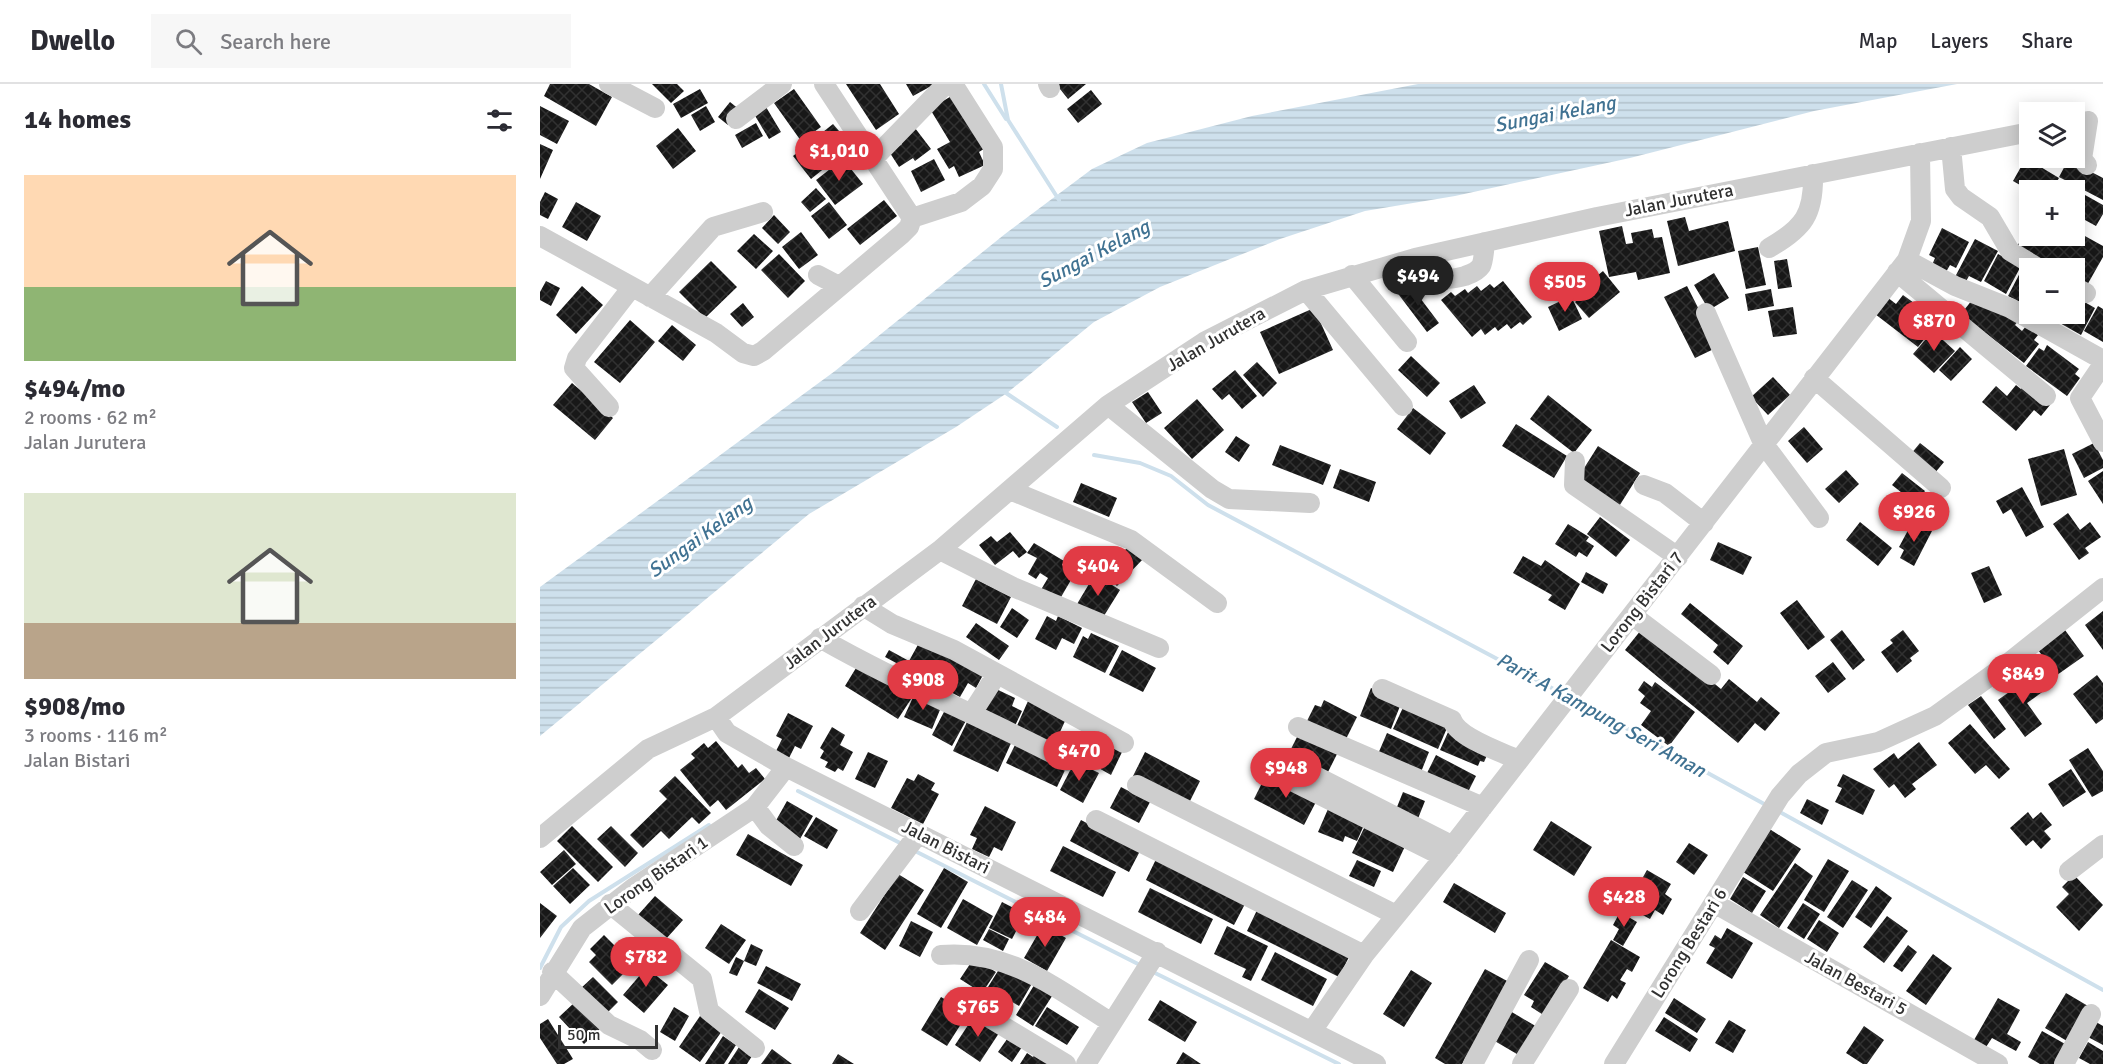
<!DOCTYPE html>
<html lang="en">
<head>
<meta charset="utf-8">
<style>
	:root { --surface:#fff; --page:#f7f7f7; --text:#2b2b33; --muted:#7c7c81; --line:#e1e1e2; --accent:#e13b45 }
	body { margin:0; font-family:Signika,sans-serif; background:var(--page); color:var(--text); height:100vh; display:flex; flex-direction:column; font-size:22px; white-space:nowrap }
	* { box-sizing:border-box; margin:0 }
	p { font-size:20px; color:var(--muted) }
	.icon { flex:none; width:33px; height:33px; fill:none; stroke:currentColor; stroke-width:2; stroke-linecap:round; stroke-linejoin:round }
	.map { position:relative; flex:1; overflow:hidden }
	.drawer { display:flex; flex-direction:column; background:var(--surface); width:540px }
	.drawer>* { flex:none }
	.tools { position:absolute; left:1479px; top:18px; display:grid; gap:12px }
	.tools a { display:grid; place-items:center; width:66px; height:66px; border-radius:0px; background:var(--surface); box-shadow:0 3px 15px #0003; font-size:30px }
	.scale { position:absolute; left:18px; bottom:15px; width:100px; box-sizing:border-box; padding-left:6px; border:3px solid #313131; border-top:0; font-size:16px; line-height:21px; white-space:nowrap; color:#313131; -webkit-text-stroke:4px #fff; paint-order:stroke }
	.price { position:absolute; translate:-50% -51px; padding:0 14px; border-radius:21px; background:var(--accent); color:#fff; font-size:20px; line-height:39px; filter:drop-shadow(0 2px 3px #0008) }
	.price::after { content:''; position:absolute; left:50%; top:36px; width:18px; height:14px; margin-left:-9px; background:inherit; clip-path:polygon(0 0,100% 0,50% 100%) }
	.price.active { background:#222; color:#fff }
	ul { padding:0; list-style:none }
	li { display:grid; align-content:center; gap:12px; height:318px; padding:0 24px }
	li span { display:grid; place-items:center; height:186px; border-radius:0px; color:#555 }
	li>.icon { margin-inline-start:auto }
	span .icon { width:108px; height:108px; fill:#fffc; stroke-width:1 }
	li b { font-size:26px }
	h2 { display:flex; justify-content:space-between; align-items:center; height:72px; padding:0 24px; font-size:26px }
	header { display:flex; align-items:center; gap:36px; box-sizing:border-box; height:84px; padding:0 30px; background:var(--surface); border-bottom:2px solid var(--line) }
	header strong { font-size:28px }
	nav { display:flex; gap:33px; margin-inline-start:auto; font-size:21px }
	.search { width:420px; height:54px; background:var(--page); display:flex; align-items:center; gap:15px; box-sizing:border-box; padding:0 21px; border-radius:0px; color:var(--muted); font-size:22px }
	main { display:flex; flex:1; min-height:0 }
	.map>svg:first-child { display:block }
	.water { fill:url(#water-rules) }
	.lines { fill:none; stroke-linecap:round; stroke-linejoin:round }
	.stream { stroke:#cee0ec; stroke-width:4 }
	.building { fill:url(#building-cross-hatch) }
	.minor { stroke:#cecece; stroke-width:20 }
	.labels { text-anchor:middle; dominant-baseline:central; stroke-width:6; stroke-linejoin:round; paint-order:stroke }
	.street-label { font-size:18px; fill:#313131; stroke:#fff }
	.water-label { font-size:20px; font-style:italic; fill:#407292; stroke:#fff }
</style>
</head>
<body>
<header>
<strong>Dwello</strong>
<div class="search"><svg class="icon" aria-label="search" viewBox="0 0 24 24"><circle cx="10" cy="10" r="6"/><path d="M15 15l6 6"/></svg>Search here</div>
<nav><a>Map</a><a>Layers</a><a>Share</a></nav>
</header>
<main>
<section class="drawer">
<h2>14 homes<svg class="icon" aria-label="filters" viewBox="0 0 24 24"><path d="M4 7h16M4 17h16"/><circle cx="9" cy="7" r="2"/><circle cx="15" cy="17" r="2"/></svg></h2>
<ul>
<li><span style="background:linear-gradient(#ffd9b3 60%,#8fb573 0)"><svg class="icon" aria-label="home" viewBox="0 0 24 24"><path d="M3 11l9-7 9 7M6 9v11h12V9"/></svg></span><div><b>$494/mo</b><p>2 rooms · 62 m²</p><p>Jalan Jurutera</p></div></li>
<li><span style="background:linear-gradient(#dfe7d0 70%,#b9a48a 0)"><svg class="icon" aria-label="home" viewBox="0 0 24 24"><path d="M3 11l9-7 9 7M6 9v11h12V9"/></svg></span><div><b>$908/mo</b><p>3 rooms · 116 m²</p><p>Jalan Bistari</p></div></li>
</ul>
</section>
<div class="map">
<svg width="1563" height="980" viewBox="0 0 1563 980">
	<defs>
		<pattern id="water-rules" width="6" height="5" patternUnits="userSpaceOnUse" patternTransform="scale(1.5)"><rect width="6" height="5" fill="#cee0ec"/><path d="M0 2.5h6" fill="none" stroke="#b1c1cb"/></pattern>
		<pattern id="building-cross-hatch" width="8" height="8" patternUnits="userSpaceOnUse" patternTransform="scale(1.5)"><rect width="8" height="8" fill="#181818"/><path d="M0 0l8 8M0 8l8-8" fill="none" stroke="#313131"/></pattern>
	</defs>
	<rect width="100%" height="100%" fill="#fff"/>
	<path class="water" d="M878,0H1417L1274,27L1090,74L915,112L825,127L740,155L620,203L554,238L467,309L416,343L269,430L0,652V503L295,287L465,150L552,85L607,59L712,32Z"/>
	<g class="lines">
		<path class="stream" d="M444,0L466,35
			M461,0L468,36L519,116
			M463,307L517,343
			M554,371L600,379L631,392L668,421L1023,610
			M1033,615L1226,721
			M258,707L364,761
			M1238,727L1563,906
			M373,766L602,882
			M0,884L21,843L49,817L169,741
			M611,887L799,980"/>
	</g>
	<path class="building" d="M10,0H49L72,13L56,42L4,12Z
		M112,0H137L144,7L131,19Z
		M306,0H340L359,30L336,46Z
		M366,0H395L373,12Z
		M516,0H546L528,15Z
		M160,5L168,19L141,34L133,20Z
		M254,5L281,43L261,57L234,19Z
		M551,6L562,20L538,39L527,25Z
		M413,11L450,61L439,68L445,81L419,93L414,82L409,85L397,65L410,58L390,25Z
		M190,18L200,26L188,41L178,33Z
		M0,22L29,37L17,60L0,51Z
		M166,22L175,38L160,47L151,31Z
		M226,23L241,48L229,55L214,30Z
		M216,39L223,52L202,64L195,51Z
		M293,40L312,62L271,95L253,72Z
		M138,44L156,67L133,85L116,62Z
		M375,44L391,65L375,77L373,74L359,83L350,69L362,60L359,56Z
		M0,60L13,66L0,95Z
		M1486,74L1519,94L1512,106H1489L1473,97Z
		M303,75L323,100L295,121L276,96Z
		M394,75L405,96L381,108L371,87Z
		M1528,76L1563,94V116L1519,93Z
		M1520,97L1563,121V130L1556,142L1534,130V106H1514Z
		M276,104L286,115L270,128L261,118Z
		M5,108L18,115L8,135L0,131V118Z
		M344,116L357,132L320,161L307,145Z
		M36,118L61,132L47,157L22,143Z
		M289,118L307,141L289,155L271,132Z
		M234,131L250,148L238,160L222,144Z
		M1145,133L1149,147L1188,137L1195,167L1138,182L1127,137Z
		M1490,141V152H1534V146L1563,162V173L1546,203L1534,197V184H1512L1476,164Z
		M1082,142L1086,160L1093,159L1091,149L1112,145L1114,154L1122,153L1130,189L1098,196L1096,188L1069,193L1059,147Z
		M1402,144L1429,158L1416,184L1410,181L1406,188L1392,181L1395,174L1389,171Z
		M261,148L278,171L259,185L242,163Z
		M214,150L233,167L216,185L197,167Z
		M1435,155L1458,167L1441,198L1429,192L1425,199L1415,193Z
		M1218,163L1226,201L1206,205L1198,167Z
		M239,170L265,197L248,214L221,186Z
		M1458,170L1481,182L1466,210L1444,197Z
		M1247,175L1252,203L1238,205L1234,177Z
		M171,177L197,203L165,234L139,208Z
		M1483,183L1490,186V223L1468,212Z
		M1063,187L1080,208L1049,234L1035,218L1048,207L1045,202Z
		M1174,189L1189,214L1169,226L1154,201Z
		M6,197L20,204L11,222L0,216V208Z
		M963,197L992,233L983,241L980,238L971,245L967,240L958,247L955,243L945,251L941,245L932,253L901,216L911,208L915,212L925,205L928,209L937,202L941,207L950,200L954,204Z
		M868,198L899,239L887,248L856,207Z
		M42,202L63,221L36,250L16,231Z
		M1147,202L1178,263L1155,274L1124,213Z
		M1231,205L1234,222L1208,227L1205,210Z
		M1363,211L1374,219L1363,236L1376,220L1393,233L1387,242L1392,245L1378,263L1335,230L1347,213L1356,220Z
		M1436,211L1479,236L1475,241L1482,247L1486,242L1498,251L1494,256L1499,260L1484,279L1421,230Z
		M1031,212L1042,235L1019,247L1008,223Z
		M1534,212L1555,224L1541,251L1518,238L1522,230H1534Z
		M203,219L214,233L202,243L190,230Z
		M1558,222L1563,225V258L1544,247Z
		M1253,223L1257,250L1233,253L1228,227Z
		M774,224L793,266L739,290L720,248Z
		M90,236L115,258L80,299L54,278Z
		M132,241L156,261L143,277L118,257Z
		M1393,247L1415,267L1394,289L1373,270Z
		M1507,261L1539,285L1535,290L1540,294L1527,312L1486,282L1499,264L1504,267Z
		M1420,263L1432,275L1411,297L1399,286Z
		M871,272L900,299L887,313L858,286Z
		M717,278L737,299L723,313L703,291Z
		M695,286L717,312L702,325L689,310L682,316L672,305Z
		M1233,293L1250,311L1228,331L1211,313Z
		M32,299L73,334L55,356L13,321Z
		M1485,299L1510,321L1501,332L1494,326L1476,347L1442,318L1456,302L1467,312L1476,301L1481,305Z
		M934,301L946,319L921,335L909,317Z
		M608,308L622,329L606,339L592,318Z
		M1008,311L1052,346L1034,369L990,335Z
		M657,315L684,346L652,375L624,344Z
		M873,324L906,349L890,371L857,345Z
		M976,340L1027,372L1014,394L962,362Z
		M1264,343L1283,365L1267,379L1248,357Z
		M696,352L710,361L699,378L685,368Z
		M1380,359L1404,378L1394,390L1370,371Z
		M1554,359L1563,376V384L1544,394L1532,370Z
		M740,361L791,381L783,401L732,381Z
		M1058,362L1100,389L1078,424L1036,397Z
		M1524,365L1537,411L1501,422L1488,375Z
		M800,385L836,398L829,418L793,404Z
		M1306,386L1319,400L1299,419L1285,405Z
		M1563,387V420L1548,397Z
		M1362,389L1385,407L1376,420L1352,401Z
		M541,399L577,414L569,433L533,418Z
		M1482,403L1504,443L1486,453L1471,425L1463,430L1456,417Z
		M1528,429L1540,446L1550,438L1561,453L1545,464L1549,469L1539,476L1513,440Z
		M1060,433L1090,456L1076,473L1047,450Z
		M1373,437L1392,447L1374,482L1360,474L1364,466L1359,463Z
		M1320,438L1352,464L1338,482L1306,456Z
		M1028,440L1049,453L1046,457L1054,462L1047,473L1039,468L1036,473L1015,460Z
		M470,448L487,468L479,474L473,467L455,481L439,461L451,452L457,458Z
		M1178,458L1212,473L1203,491L1170,476Z
		M494,459L524,477L522,481L535,489L517,520L499,509L508,494L500,489L496,495L488,490L497,474L487,469Z
		M590,461L604,474L577,502L563,488Z
		M983,472L1001,482L1005,476L1040,500L1025,526L1008,516L1012,511L973,489Z
		M1449,482L1462,511L1444,519L1431,489Z
		M1046,488L1068,500L1063,510L1041,498Z
		M555,490L580,506L562,535L537,520Z
		M436,495L471,513L457,540L422,522Z
		M1257,516L1285,553L1268,566L1240,529Z
		M1150,519L1203,562L1188,581L1173,568L1178,561L1141,530Z
		M472,524L489,536L477,554L460,543Z
		M1563,527V566L1545,541Z
		M507,532L516,537L518,532L542,544L534,560L522,554L516,566L495,555Z
		M436,539L469,562L459,576L426,553Z
		M1101,546L1148,578L1181,605L1189,595L1217,618L1221,613L1240,629L1225,647L1215,639L1198,659L1085,566Z
		M1302,546L1325,576L1313,586L1290,556Z
		M1363,546L1379,567L1370,574L1372,577L1357,589L1341,568L1353,559L1350,556Z
		M1525,546L1544,572L1517,591L1498,566Z
		M551,549L579,562L565,589L533,573L543,552L548,555Z
		M380,557L443,591L436,604L428,599L420,613L345,573L349,566L369,577Z
		M582,566L616,584L603,608L569,591Z
		M1293,578L1306,595L1288,609L1275,592Z
		M319,579L373,612L358,635L305,602Z
		M1494,590L1505,606L1487,619L1502,640L1485,653L1458,616Z
		M1557,591L1563,599V635L1556,640L1533,610Z
		M1104,597L1112,603L1115,598L1155,628L1129,662L1101,641L1111,627L1100,619L1105,612L1098,606Z
		M454,604L475,614L472,622L482,627L474,644L442,629Z
		M831,604L862,617L851,645L820,632Z
		M375,609L402,621L392,645L364,633Z
		M1441,612L1466,645L1454,655L1428,621Z
		M784,616L817,633L804,659L766,639L775,621L781,623Z
		M488,617L526,635L514,661L476,644Z
		M866,617L910,637L898,665L853,645Z
		M407,622L428,633L412,662L392,651Z
		M248,629L273,642L261,665L255,662L249,674L236,667L242,655L236,652Z
		M428,636L472,657L458,688L413,667Z
		M1430,640L1470,685L1459,695L1446,681L1435,690L1408,659Z
		M292,643L305,651L300,661L313,668L303,687L298,684L295,688L285,683L288,678L280,674L284,667L280,664Z
		M909,646L950,665L944,678L940,677L938,682L900,666Z
		M760,647L799,666L787,690L748,671Z
		M847,649L889,668L881,688L838,670Z
		M560,654L583,666L571,691L548,678Z
		M176,657L198,684L202,680L209,689L216,684L225,695L186,726L178,716L170,723L140,686L155,674L151,670L164,659L168,664Z
		M477,657L527,682L517,703L466,679Z
		M1379,658L1397,681L1372,700L1376,705L1365,714L1354,700L1349,704L1333,685L1354,669L1358,675Z
		M1548,664L1563,687V707L1552,713L1529,676Z
		M328,668L348,677L335,704L315,695Z
		M605,668L660,697L648,721L593,692Z
		M896,671L936,692L926,712L886,691Z
		M535,677L559,689L543,719L520,706Z
		M1531,685L1546,708L1523,723L1508,700Z
		M727,689L778,714L764,741L714,715Z
		M378,690L395,699L391,706L399,710L383,740L351,724L367,694L374,697Z
		M1303,690L1335,706L1323,731L1295,718L1302,704L1297,702Z
		M135,692L171,729L159,740L152,733L129,755L121,747L103,764L90,751L127,715L119,707Z
		M581,703L610,718L599,739L570,724Z
		M863,708L885,717L877,737L855,728Z
		M1267,715L1289,726L1282,741L1260,729Z
		M247,717L273,732L260,755L234,740Z
		M445,722L476,738L462,767L454,763L449,773L432,765L437,754L430,751Z
		M788,725L824,741L817,757L805,752L803,758L778,748Z
		M1488,728L1493,735L1501,728L1512,741L1504,747L1511,755L1501,765L1493,756L1486,762L1470,744Z
		M276,733L298,746L287,765L264,752Z
		M541,736L600,767L589,788L530,757Z
		M1011,737L1052,763L1034,792L993,766Z
		M826,740L867,758L853,788L812,769Z
		M32,742L73,783L58,798L17,757Z
		M71,742L98,769L85,783L57,755Z
		M1228,744L1261,765L1233,807L1200,786Z
		M208,750L263,781L251,802L196,771Z
		M1149,759L1168,771L1154,791L1136,778Z
		M523,762L576,788L563,813L510,787Z
		M24,766L36,780L12,801L0,788Z
		M617,773L706,818L694,841L606,796Z
		M1288,775L1309,787L1284,828L1264,816Z
		M817,776L841,787L834,803L809,792Z
		M1255,779L1273,792L1239,844L1220,831Z
		M33,784L50,801L30,820L13,802Z
		M404,784L428,798L401,844L377,830Z
		M1107,786L1131,800L1125,810L1132,815L1123,831L1115,826L1110,835L1099,829L1103,824L1090,816Z
		M358,790L384,806L345,866L320,849Z
		M1534,791L1563,821L1539,847L1516,823L1529,810L1522,803Z
		M1203,793L1226,807L1212,829L1190,815Z
		M1312,796L1328,806L1303,844L1287,833Z
		M914,799L966,829L955,849L903,818Z
		M1336,802L1352,814L1331,844L1315,833Z
		M610,804L673,835L661,860L598,828Z
		M115,812L143,836L126,855L98,831Z
		M423,815L453,832L437,861L407,844Z
		M462,818L485,830L472,855L449,844Z
		M0,819L17,832L0,854Z
		M1263,819L1280,830L1264,855L1247,844Z
		M718,824L810,871L799,893L707,847Z
		M1080,828L1097,838L1083,862L1073,856L1079,845L1073,841Z
		M1347,832L1368,847L1344,879L1323,863Z
		M1279,836L1299,849L1287,868L1267,855Z
		M371,837L393,848L380,873L359,862Z
		M181,840L206,856L189,880L165,864Z
		M503,841L526,854L507,887L484,874Z
		M687,842L728,862L711,897L702,893L706,885L674,870Z
		M1187,844L1213,859L1192,895L1166,879L1175,864L1169,861L1175,851L1181,855Z
		M449,845L469,855L463,867L443,856Z
		M64,851L87,874L81,880L87,886L72,901L49,878L56,871L50,865Z
		M1071,856L1100,873L1092,888L1087,885L1080,896L1086,899L1077,915L1072,911L1068,918L1043,904Z
		M211,860L223,866L216,882L204,877Z
		M1368,861L1377,868L1362,888L1353,882Z
		M735,868L787,895L773,922L721,896Z
		M1393,870L1412,884L1386,921L1366,907Z
		M196,873L204,877L197,892L189,889Z
		M434,874L456,888L442,909L420,895Z
		M113,876L120,881L113,889L128,901L104,929L83,911Z
		M1005,878L1029,892L1005,932L991,923L994,917L984,911Z
		M226,882L261,900L252,917L217,899Z
		M461,882L494,896L479,922L448,903Z
		M945,885L969,898L922,980H905L895,974Z
		M871,886L892,899L864,943L843,930Z
		M53,893L78,918L65,931L40,905Z
		M496,898L514,909L493,942L476,931Z
		M219,905L249,924L235,946L205,928Z
		M1526,909L1548,922L1527,957L1505,944Z
		M401,913L428,929L407,962L381,946Z
		M1134,914L1166,935L1157,949L1125,929Z
		M1458,914L1480,926L1467,950L1481,958L1476,967L1452,954L1446,963L1434,956Z
		M620,916L657,938L645,958L608,936Z
		M35,918L60,945L44,960L19,933Z
		M134,923L149,932L135,957L120,948Z
		M507,923L539,943L527,961L495,942Z
		M970,927L999,944L982,973L953,956Z
		M436,929L461,946L440,978L415,961Z
		M160,932L182,947L160,978L139,963Z
		M1124,933L1158,955L1150,968L1115,947Z
		M8,935L33,975L24,980H17L0,954V940Z
		M1189,936L1206,946L1193,969L1175,959Z
		M1556,938L1563,942V961L1548,953Z
		M1324,942L1344,956L1327,980H1323L1306,969Z
		M1502,947L1527,961L1516,980H1500L1488,973Z
		M472,948L486,957L472,978L458,968Z
		M183,952L196,961L184,980H165Z
		M1548,958L1563,967V980H1550L1539,974Z
		M199,963L212,972L207,980H188Z
		M232,965L252,980H221Z
		M498,966L512,980H480L487,969L493,973Z
		M643,968L661,980H636Z
		M298,970L314,980H292Z"/>
	<g class="lines">
		<path class="minor" d="M69,0L115,24
			M508,0L510,4
			M196,35L242,0
			M1411,63L1415,105L1421,113L1450,133L1470,167L1498,184
			M334,74L406,0
			M1547,81L1542,75L1548,37
			M372,134L421,118L442,102L453,85V63L413,0
			M0,152L176,249L203,269L214,272L223,267L362,150L369,143L372,134L284,0
			M1229,164C1264,144 1274,130 1273,90
			M875,174C890,193 901,199 925,192C930,190 937,188 941,182C944,176 944,165 945,158
			M1367,176L1415,202L1470,224L1563,276
			M1357,188L1506,312
			M278,191L299,202
			M812,191L867,258
			M1534,203L1546,209
			M766,206L863,322
			M110,213L173,143L223,128
			M1166,229L1223,359L1279,434
			M1563,280L1540,314L1563,358
			M1274,294L1401,404
			M568,321L672,405L689,415L770,419
			M69,323L34,284L37,274L92,203
			M1035,377L1034,401L1138,473
			M1104,401L1125,409L1164,439
			M470,406L591,456L677,519
			M400,466L473,503L619,564
			M323,522L352,540L414,566L584,659
			M1092,531L1171,591
			M280,554C360,600 446,634 527,677
			M842,605L912,636C918,654 961,668 979,676
			M432,629L457,590
			M176,633L187,649L246,683L836,980
			M758,643L943,723
			M748,678L913,762
			M734,688L904,773
			M597,701L856,831
			M215,723L229,742L254,762
			M556,736L824,871
			M0,754L108,665L176,633L400,466L568,321L664,258L766,206L875,174L1057,133L1490,48
			M1529,787L1563,761
			M1174,819L1458,980
			M70,820L162,895L169,927L215,964
			M320,827L379,749
			M401,871C469,865 517,905 572,939
			M12,888L69,941L100,956L112,966
			M0,912L42,844L93,804L215,723L246,683
			M443,930L526,980
			M772,947L824,871L904,773L1367,176L1381,137L1380,69
			M546,980L617,868
			M933,980L989,876
			M982,980L1029,905
			M1074,980L1240,712L1259,690L1286,669L1338,658L1395,632L1467,580L1563,504
			M1524,980L1551,930"/>
	</g>
	<g class="labels">
		<g class="street-label">
			<text transform="translate(1139 116) rotate(-11)">Jalan Jurutera</text>
			<text transform="translate(676 255) rotate(-30)">Jalan Jurutera</text>
			<text transform="translate(1102 518) rotate(-52)">Lorong Bistari 7</text>
			<text transform="translate(290 548) rotate(-37)">Jalan Jurutera</text>
			<text transform="translate(406 763) rotate(27)">Jalan Bistari</text>
			<text transform="translate(116 791) rotate(-35)">Lorong Bistari 1</text>
			<text transform="translate(1149 859) rotate(-58)">Lorong Bestari 6</text>
			<text transform="translate(1316 899) rotate(29)">Jalan Bestari 5</text>
		</g>
		<g class="water-label">
			<text transform="translate(1015 30) rotate(-11)">Sungai Kelang</text>
			<text transform="translate(554 170) rotate(-28)">Sungai Kelang</text>
			<text transform="translate(160 453) rotate(-36)">Sungai Kelang</text>
			<text transform="translate(1061 631) rotate(29)">Parit A Kampung Seri Aman</text>
		</g>
	</g>
</svg>
<div class="tools">
<a><svg class="icon" aria-label="layers" viewBox="0 0 24 24"><path d="M12 4l9 5-9 5-9-5zM3 14l9 5 9-5"/></svg></a>
<a>+</a>
<a>−</a>
</div>
<div class="scale">50 m</div>
<b class="price" style="left:299px;top:98px">$1,010</b>
<b class="price active" style="left:878px;top:223px">$494</b>
<b class="price" style="left:1025px;top:229px">$505</b>
<b class="price" style="left:1394px;top:268px">$870</b>
<b class="price" style="left:1374px;top:459px">$926</b>
<b class="price" style="left:558px;top:513px">$404</b>
<b class="price" style="left:1483px;top:621px">$849</b>
<b class="price" style="left:383px;top:627px">$908</b>
<b class="price" style="left:539px;top:698px">$470</b>
<b class="price" style="left:746px;top:715px">$948</b>
<b class="price" style="left:1084px;top:844px">$428</b>
<b class="price" style="left:505px;top:864px">$484</b>
<b class="price" style="left:106px;top:904px">$782</b>
<b class="price" style="left:438px;top:954px">$765</b>
</div>
</main>
</body>
</html>
